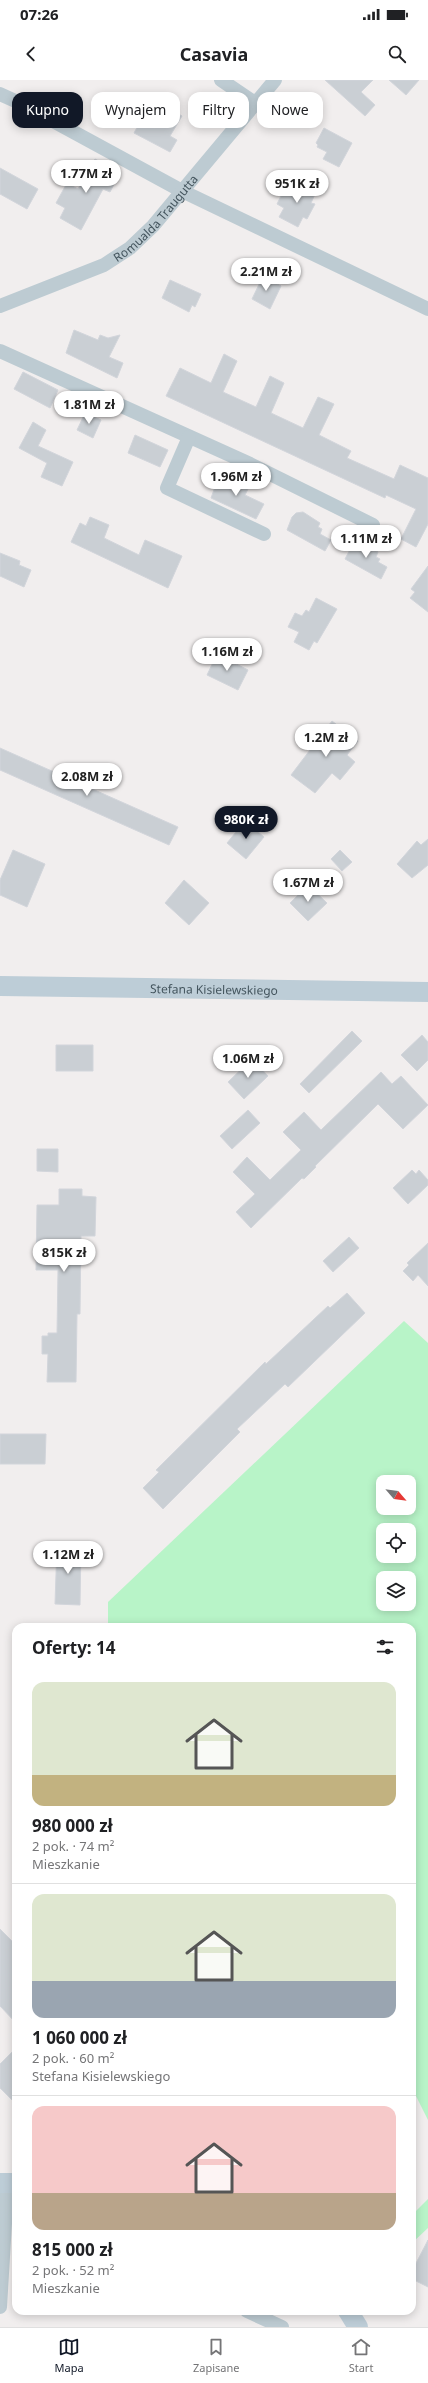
<!DOCTYPE html>
<html lang="pl">
<head>
<meta charset="utf-8">
<style>
	:root { --surface:#fff; --page:#f2f2f2; --text:#202124; --muted:#757577; --line:#e0e0e0; --accent:#111827 }
	body { margin:0; font-family:"Noto Sans",sans-serif; background:var(--page); color:var(--text); height:100vh; display:flex; flex-direction:column; font-size:15px; white-space:nowrap }
	* { box-sizing:border-box; margin:0 }
	p { font-size:13px; color:var(--muted) }
	.icon { flex:none; width:22px; height:22px; fill:none; stroke:currentColor; stroke-width:2; stroke-linecap:round; stroke-linejoin:round }
	.map { position:relative; flex:1; overflow:hidden }
	.side { position:absolute; left:12px; top:1543px; width:404px; height:692px; display:flex; flex-direction:column; background:var(--surface); border-radius:12px; box-shadow:0 2px 10px #0003 }
	.side>* { flex:none }
	.banner { position:absolute; left:12px; top:12px; width:404px; height:36px; display:flex; gap:8px }
	.needle { width:26px; rotate:118deg }
	.buttons { position:absolute; left:376px; top:1395px; display:grid; gap:8px }
	.buttons a { display:grid; place-items:center; width:40px; height:40px; border-radius:8px; background:var(--surface); box-shadow:0 2px 10px #0003; font-size:20px }
	.price { position:absolute; translate:-50% -34px; padding:0 9px; border-radius:14px; background:#fff; color:#222; font-size:13px; line-height:26px; filter:drop-shadow(0 1px 2px #0008) }
	.price::after { content:''; position:absolute; left:50%; top:24px; width:12px; height:9px; margin-left:-6px; background:inherit; clip-path:polygon(0 0,100% 0,50% 100%) }
	.price.active { background:var(--accent); color:#fff }
	ul { padding:0; list-style:none }
	li { display:grid; align-content:center; gap:8px; height:212px; padding:0 20px }
	li+li { border-top:1px solid var(--line) }
	li span { display:grid; place-items:center; height:124px; border-radius:12px; color:#555 }
	li>.icon { margin-inline-start:auto }
	span .icon { width:72px; height:72px; fill:#fffc; stroke-width:1 }
	li b { font-size:17px }
	h2 { display:flex; justify-content:space-between; align-items:center; height:48px; padding:0 20px; font-size:17px }
	.tag { padding:0 14px; border-radius:12px; background:var(--surface); box-shadow:0 2px 10px #0003; font-size:14px; line-height:36px }
	.tag.active { background:var(--accent); color:#fff }
	.status { display:flex; justify-content:space-between; align-items:center; height:28px; padding:0 20px; background:var(--surface); direction:ltr }
	.status svg { height:11px; fill:currentColor }
	header { display:flex; justify-content:space-between; align-items:center; height:52px; padding:0 20px; background:var(--surface); font-size:18px; font-weight:700 }
	.menu { display:flex; justify-content:space-around; align-items:center; height:56px; border-top:1px solid var(--line); background:var(--surface); font-size:11px; color:var(--muted) }
	.menu a { display:grid; justify-items:center; gap:2px }
	.menu .active { color:var(--accent) }
	.map>svg:first-child { display:block }
	.green { fill:#b8f4c8; fill-rule:evenodd }
	.building { fill:#cacfd4; stroke:#d2d5db }
	.lines { fill:none; stroke-linecap:round; stroke-linejoin:round }
	.street { stroke:#bdcbd2; stroke-width:14 }
	.secondary { stroke:#bdcdd7; stroke-width:20 }
	.labels { text-anchor:middle; dominant-baseline:central; stroke-width:3; stroke-linejoin:round; paint-order:stroke }
	.street-label { font-size:12px; fill:#44555e; stroke:#fff }
</style>
</head>
<body>
<div class="status"><b>07:26</b><svg viewBox="0 0 49 12"><path d="M0 12V9h3v3zM5 12V6h3v6zM10 12V3h3v9zM15 12V0h3v12zM26 1h20v11H26zM47 4h2v5h-2z"/></svg></div>
<header><svg class="icon" aria-label="back" viewBox="0 0 24 24"><path d="M15 5l-7 7 7 7"/></svg>Casavia<svg class="icon" aria-label="search" viewBox="0 0 24 24"><circle cx="10" cy="10" r="6"/><path d="M15 15l6 6"/></svg></header>
<div class="map">
<svg width="428" height="2247" viewBox="0 0 428 2247">
	<rect width="100%" height="100%" fill="#f1eeee"/>
	<path class="green" d="M404,1241L428,1263V2040L412,2008V1547H108V1522ZM383,1402H409V1428H383ZM383,1450H409V1476H383ZM383,1498H409V1524H383Z
		M428,2119V2148L412,2163V2135Z"/>
	<path class="building" d="M325,0H373L361,12L375,25L365,36Z
		M389,0H419L406,15Z
		M166,27L182,36L170,56L177,60L170,72L134,53L141,40L155,48Z
		M324,48L352,63L339,87L323,79L327,72L317,67L318,65L316,63Z
		M95,79L120,93L110,112L103,109L81,150L60,138L65,128L56,123L67,103L78,109Z
		M0,88L38,109L27,129L0,114Z
		M297,102L316,112L311,123L315,124L307,139L303,137L298,147L279,137L284,128L277,124L285,108L292,111Z
		M263,196L281,206L270,229L252,219Z
		M170,200L201,214L195,227L192,225L189,232L162,218Z
		M74,250L98,260L100,255L108,258L120,255L109,277L123,283L117,298L66,273Z
		M224,274L237,281L223,312L256,327L270,296L284,303L271,333L303,348L318,317L334,324L319,355L351,371L347,378L394,399L400,385L428,398V444L416,467L401,459L416,429L386,415L385,418L166,316L180,288L211,303Z
		M23,292L58,310L50,328L14,309Z
		M85,333L101,340L93,358L77,350Z
		M33,342L46,350L38,366L73,382L62,406L41,397L47,383L19,368Z
		M135,355L168,370L160,387L128,373Z
		M220,393L248,409L245,415L264,424L256,439L211,418Z
		M303,432L320,443L318,447L322,449L320,454L331,460L325,471L287,450L292,437L296,433Z
		M90,437L109,445L104,458L139,475L145,460L182,476L168,508L71,462L80,443L86,446Z
		M354,462H362L378,472L376,477L380,479L378,482L387,487L381,499L345,479Z
		M0,473L20,481L19,485L31,490L24,507L0,496Z
		M428,486V532L410,518L415,512L411,509Z
		M316,518L337,529L317,563L314,561L309,570L294,562L299,552L288,547L295,533L302,536L306,530L309,532Z
		M217,574L248,590L238,610L207,595Z
		M332,641L358,661L347,675L355,682L340,700L332,693L315,713L291,695Z
		M0,668L178,747L169,765L0,690Z
		M245,741L264,757L246,779L227,763Z
		M428,759V785L412,798L397,784L417,761L421,765Z
		M13,770L45,784L27,827L0,815V800Z
		M340,770L352,782L342,791L331,779Z
		M184,800L209,823L189,845L165,823Z
		M308,805L327,823L308,841L290,823Z
		M352,951L362,961L309,1013L300,1004Z
		M422,955L428,962V980L417,991L401,975Z
		M56,965H93V991H56Z
		M252,979L268,996L244,1019L228,1002Z
		M381,992L392,1004L401,996L428,1025L403,1049L378,1024L315,1086L316,1087L304,1099L302,1098L251,1148L236,1132L255,1114L233,1092L247,1077L270,1100L301,1070L283,1052L304,1032L321,1050Z
		M248,1030L260,1043L232,1069L220,1056Z
		M37,1069H58V1092L37,1091Z
		M412,1090L416,1094L419,1090L428,1100V1105L408,1124L393,1108Z
		M59,1109H82V1116L96,1117L95,1156H81L80,1234H77L76,1302H47L48,1274H42V1256H48V1253H57L58,1190H36L37,1125H59Z
		M349,1157L359,1168L333,1192L323,1181Z
		M428,1163V1206L418,1195L413,1201L403,1191L409,1185L407,1183Z
		M347,1213L365,1233L288,1307L285,1304L237,1349L240,1352L163,1429L143,1408L159,1392L156,1390L265,1282L266,1284L328,1226L330,1228Z
		M0,1354H46L45,1384H0Z
		M57,1465H81L80,1525L55,1524Z
		M0,1849L16,1865V1943L0,1926Z
		M16,1968V2024L0,2008V1984Z
		M428,2160V2207L412,2199V2191Z"/>
	<g class="lines">
		<g class="street">
			<path d="M221,0L255,23"/>
			<path d="M0,14L22,24L182,111L428,229"/>
			<path id="s1" d="M0,226L104,185L130,168L153,146L275,0"/>
			<path d="M0,271L250,384L373,445"/>
			<path d="M189,357L167,408L264,454"/>
			<path d="M0,2227L5,2143V2103"/>
			<path d="M247,2231L282,2247"/>
		</g>
		<g class="secondary">
			<path id="s2" d="M0,906L428,912"/>
			<path d="M0,2103H16"/>
			<path d="M348,2231L358,2247"/>
		</g>
	</g>
	<g class="labels">
		<g class="street-label">
			<text stroke="none"><textPath href="#s1" startOffset="182">Romualda Traugutta</textPath></text>
			<text stroke="none"><textPath href="#s2" startOffset="214">Stefana Kisielewskiego</textPath></text>
		</g>
	</g>
</svg>
<div class="buttons">
<a><svg class="needle" viewBox="-14 -14 28 28"><path d="M0-13l5 13h-10z" fill="#e53935"/><path d="M0 13l5-13h-10z" fill="#757577"/></svg></a>
<a><svg class="icon" aria-label="locate" viewBox="0 0 24 24"><circle cx="12" cy="12" r="6"/><path d="M12 2v4M12 18v4M2 12h4M18 12h4"/></svg></a>
<a><svg class="icon" aria-label="layers" viewBox="0 0 24 24"><path d="M12 4l9 5-9 5-9-5zM3 14l9 5 9-5"/></svg></a>
</div>
<b class="price" style="left:86px;top:114px">1.77M zł</b>
<b class="price" style="left:297px;top:124px">951K zł</b>
<b class="price" style="left:266px;top:212px">2.21M zł</b>
<b class="price" style="left:89px;top:345px">1.81M zł</b>
<b class="price" style="left:236px;top:417px">1.96M zł</b>
<b class="price" style="left:366px;top:479px">1.11M zł</b>
<b class="price" style="left:227px;top:592px">1.16M zł</b>
<b class="price" style="left:326px;top:678px">1.2M zł</b>
<b class="price" style="left:87px;top:717px">2.08M zł</b>
<b class="price active" style="left:246px;top:760px">980K zł</b>
<b class="price" style="left:308px;top:823px">1.67M zł</b>
<b class="price" style="left:248px;top:999px">1.06M zł</b>
<b class="price" style="left:64px;top:1193px">815K zł</b>
<b class="price" style="left:68px;top:1495px">1.12M zł</b>
<div class="banner">
<a class="tag active">Kupno</a>
<a class="tag">Wynajem</a>
<a class="tag">Filtry</a>
<a class="tag">Nowe</a>
</div>
<section class="side">
<h2>Oferty: 14<svg class="icon" aria-label="filters" viewBox="0 0 24 24"><path d="M4 7h16M4 17h16"/><circle cx="9" cy="7" r="2"/><circle cx="15" cy="17" r="2"/></svg></h2>
<ul>
<li><span style="background:linear-gradient(#dfe7d0 75%,#c2b280 0)"><svg class="icon" aria-label="home" viewBox="0 0 24 24"><path d="M3 11l9-7 9 7M6 9v11h12V9"/></svg></span><div><b>980 000 zł</b><p>2 pok. · 74 m²</p><p>Mieszkanie</p></div></li>
<li><span style="background:linear-gradient(#dfe7d0 70%,#9aa5b1 0)"><svg class="icon" aria-label="home" viewBox="0 0 24 24"><path d="M3 11l9-7 9 7M6 9v11h12V9"/></svg></span><div><b>1 060 000 zł</b><p>2 pok. · 60 m²</p><p>Stefana Kisielewskiego</p></div></li>
<li><span style="background:linear-gradient(#f6c9c9 70%,#b9a48a 0)"><svg class="icon" aria-label="home" viewBox="0 0 24 24"><path d="M3 11l9-7 9 7M6 9v11h12V9"/></svg></span><div><b>815 000 zł</b><p>2 pok. · 52 m²</p><p>Mieszkanie</p></div></li>
</ul>
</section>
</div>
<nav class="menu">
<a class="active"><svg class="icon" aria-label="map" viewBox="0 0 24 24"><path d="M3 6l6-2 6 2 6-2v14l-6 2-6-2-6 2zM9 4v14M15 6v14"/></svg>Mapa</a>
<a><svg class="icon" aria-label="saved" viewBox="0 0 24 24"><path d="M7 4h10v16l-5-4-5 4z"/></svg>Zapisane</a>
<a><svg class="icon" aria-label="home" viewBox="0 0 24 24"><path d="M3 11l9-7 9 7M6 9v11h12V9"/></svg>Start</a>
</nav>
</body>
</html>
